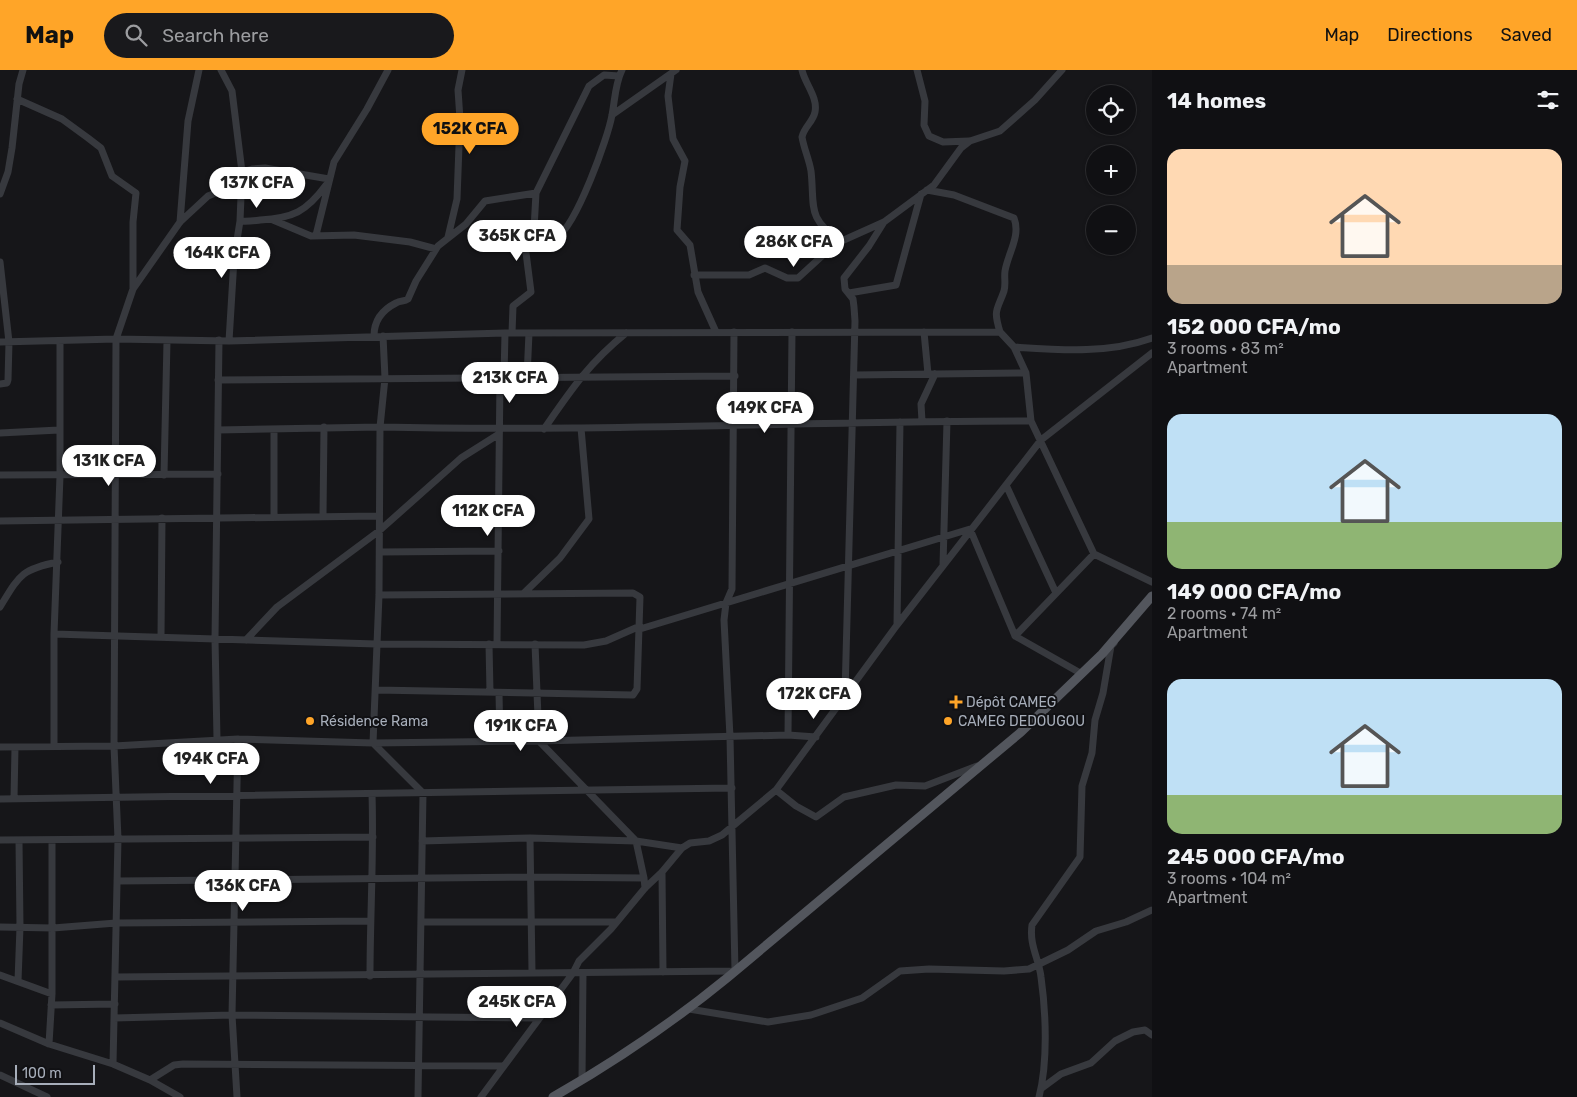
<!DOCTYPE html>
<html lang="en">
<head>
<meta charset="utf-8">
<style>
	:root { --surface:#101013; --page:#19191c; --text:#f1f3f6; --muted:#9c9da0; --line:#303033; --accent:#ffa528 }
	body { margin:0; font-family:Rubik,sans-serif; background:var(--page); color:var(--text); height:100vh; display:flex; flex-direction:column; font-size:19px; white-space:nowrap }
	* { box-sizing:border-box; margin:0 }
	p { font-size:16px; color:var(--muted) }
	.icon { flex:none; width:28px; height:28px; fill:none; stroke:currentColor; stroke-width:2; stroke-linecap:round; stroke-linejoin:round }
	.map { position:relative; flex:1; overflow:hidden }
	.side { display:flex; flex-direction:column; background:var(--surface); width:425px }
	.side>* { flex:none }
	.buttons { position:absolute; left:1086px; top:15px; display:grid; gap:10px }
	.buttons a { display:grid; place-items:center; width:50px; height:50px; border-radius:50%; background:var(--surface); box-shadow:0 1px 4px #0004,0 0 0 1px var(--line); font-size:25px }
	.scale { position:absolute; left:15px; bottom:12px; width:80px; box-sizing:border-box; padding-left:5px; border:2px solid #a7aeba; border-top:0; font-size:14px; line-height:18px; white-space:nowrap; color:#a7aeba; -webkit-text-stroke:4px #111114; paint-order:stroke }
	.price { position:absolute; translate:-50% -42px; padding:0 11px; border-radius:18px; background:#fff; color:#222; font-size:16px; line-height:32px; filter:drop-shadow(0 1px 2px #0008) }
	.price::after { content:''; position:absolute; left:50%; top:30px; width:15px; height:11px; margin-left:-8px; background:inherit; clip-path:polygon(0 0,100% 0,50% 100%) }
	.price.selected { background:var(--accent); color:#111 }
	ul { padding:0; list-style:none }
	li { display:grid; align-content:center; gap:10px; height:265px; padding:0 15px }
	li span { display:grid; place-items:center; height:155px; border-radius:15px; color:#555 }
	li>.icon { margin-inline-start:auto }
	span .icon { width:90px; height:90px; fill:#fffc; stroke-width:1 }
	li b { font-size:21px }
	h2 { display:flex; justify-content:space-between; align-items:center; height:60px; padding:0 15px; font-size:21px }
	header { display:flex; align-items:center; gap:30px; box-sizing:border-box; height:70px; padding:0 25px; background:var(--accent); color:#111 }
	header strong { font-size:24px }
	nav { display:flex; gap:28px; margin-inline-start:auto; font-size:18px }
	.search { width:350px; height:45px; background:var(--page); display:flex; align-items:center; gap:12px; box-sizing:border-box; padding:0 18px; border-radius:28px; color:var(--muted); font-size:19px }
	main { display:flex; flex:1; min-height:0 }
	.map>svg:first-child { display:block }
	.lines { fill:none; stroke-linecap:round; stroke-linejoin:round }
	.minor { stroke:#37393e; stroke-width:7 }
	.major { stroke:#53565d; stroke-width:9 }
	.poi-dot { fill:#ffa528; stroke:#111114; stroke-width:2 }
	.labels { text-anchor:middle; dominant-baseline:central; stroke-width:4; stroke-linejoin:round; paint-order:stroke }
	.poi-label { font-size:14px; fill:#a7aeba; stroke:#111114; text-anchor:start }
</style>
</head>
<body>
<header>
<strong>Map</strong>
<div class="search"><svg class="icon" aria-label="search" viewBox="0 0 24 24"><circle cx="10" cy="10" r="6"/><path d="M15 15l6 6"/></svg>Search here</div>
<nav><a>Map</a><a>Directions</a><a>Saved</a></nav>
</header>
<main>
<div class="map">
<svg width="1152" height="1027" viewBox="0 0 1152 1027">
	<rect width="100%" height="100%" fill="#161619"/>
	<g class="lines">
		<path class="minor" d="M221,0L232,21L242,102L240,151L234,189L229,271
			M802,0C805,14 818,27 815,42C813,52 804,57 802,67C804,79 809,89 811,101C815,137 806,147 840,171
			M917,0L925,31L924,55L929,66L943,72L969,71
			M671,4L668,26L673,69L685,91L680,117L677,160L690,175L698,222L716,262
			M17,29L62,49L88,68L101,78L112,106L136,123L133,152V219
			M612,45L676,0
			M927,120L954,125L1014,148C1021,166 1008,183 1005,201C1004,208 1006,214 1004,221C997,241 993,239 1000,262
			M0,124L8,102L12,78L19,14L23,0
			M273,150L311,166L354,165L410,172L436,179
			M240,151C247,152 253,151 260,150C293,148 306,142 326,115
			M180,152L188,51L199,0
			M316,165L334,92L367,39L388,0
			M448,167L457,129L460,49L458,20L462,0
			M527,170C537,171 547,173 557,167C576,156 608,68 612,45C615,30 615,14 622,0
			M0,192L9,272L8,310L7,313L0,314
			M694,205H749L765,198L787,208H798L835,174L884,152L934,115L961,78L970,71L1000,61L1035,30L1062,0
			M849,223L896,215L921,124
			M924,262L928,304
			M512,263L513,236L531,222L525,175L534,159L536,123L589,16L604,5L619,6
			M374,266C374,250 382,240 396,233C401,230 404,232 408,229L416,211L438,176L466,154L485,131L536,123
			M0,272L116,269L229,271L505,263L1000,262L1014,277L1026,303L1031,351L1094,484L1152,512
			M1014,277C1060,280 1108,284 1152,268
			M854,305L1026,303
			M504,307L505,263
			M527,307L529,263
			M218,310L735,306
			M922,351L921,334L935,304
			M274,359V447
			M544,359C571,320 588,294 626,263
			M218,360L380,357L385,308L383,266
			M0,363L59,360
			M0,405L218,404
			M164,405L167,271
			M1006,415L1056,523
			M323,446L324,357
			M0,451L378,446
			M380,482L499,481
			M943,495L947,351
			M524,523L560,488L589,449L581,358
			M0,537C19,506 21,499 58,492
			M897,555L900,352
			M640,559L970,459L1015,566L1082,604
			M54,564L376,574L584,575L606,571L640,556
			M1015,566L1094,484
			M161,567L162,448
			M246,570L277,537L379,461L461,388L499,364
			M489,574L490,622
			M497,574L500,308
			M535,574L539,671L788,665L816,667
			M376,620L633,625L637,619L640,527L633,523L379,525
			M499,623L500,671
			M845,624L855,251L854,237L853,229L845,219L844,208L869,176L884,152
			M788,665L792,262
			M217,669L215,569L219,270
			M54,675V564L60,406V271
			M0,677L114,676L116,269L133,219L180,152L208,126L225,119L242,102L252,99L265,98L329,109
			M776,720L796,736L816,747L844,727L896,715L925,716L977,696
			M0,729L732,718
			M14,729L15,677
			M530,768L532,902
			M0,770L373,767
			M422,771L530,768L636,771L644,808
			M682,778L636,771L539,671L373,673L379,525L380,357C597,362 814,351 1031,351
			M662,802L663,902
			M117,811L530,807L644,808L645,818
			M422,852H616
			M0,857L53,858L116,853L370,851
			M0,905L52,924
			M370,906C370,845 374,785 372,724
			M115,907L735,901L730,667L724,550L726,533L732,519L734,262
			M18,911L20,857L19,771
			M51,935L115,934
			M689,939L768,952L811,945L862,928L900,901L929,899L1004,901L1029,899L1068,880L1096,861L1126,852L1152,840
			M114,948L232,945L539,948
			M0,953L49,974L113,994
			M49,974L52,924V771
			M0,1005L47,1027
			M150,1010L174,995L183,994L502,996
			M582,1010L583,903
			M1042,1018L1061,1004L1091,993L1115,971L1133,962L1145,960L1152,965
			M180,1027L150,1010L113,994L118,769L114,676L238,669
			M237,1027L232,945L238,669L373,673L423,723L418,1027
			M481,1027L573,903L579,891L611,859L645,818L662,802L682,778L690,773L709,771L722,765L776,720L897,555L1041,370L1152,283
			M1039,1027C1048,992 1046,943 1041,907C1039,889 1029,875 1032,855L1080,787L1082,716L1092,683L1095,650L1103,623L1111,576L1114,573"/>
		<path class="major" d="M553,1027C614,992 672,953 727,908L1021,662L1102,584L1152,526"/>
	</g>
	<g class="poi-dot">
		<path d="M953.5 624.5h5v5h5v5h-5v5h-5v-5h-5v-5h5z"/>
		<circle cx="310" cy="651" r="5"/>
		<circle cx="948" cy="651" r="5"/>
	</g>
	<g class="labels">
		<g class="poi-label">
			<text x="966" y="632">Dépôt CAMEG</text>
			<text x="320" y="651">Résidence Rama</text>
			<text x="958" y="651">CAMEG DEDOUGOU</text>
		</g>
	</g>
</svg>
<div class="buttons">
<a><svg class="icon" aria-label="locate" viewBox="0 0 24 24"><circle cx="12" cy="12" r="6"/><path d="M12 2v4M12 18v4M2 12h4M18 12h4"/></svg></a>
<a>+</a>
<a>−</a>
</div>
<div class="scale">100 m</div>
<b class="price selected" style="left:470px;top:85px">152K CFA</b>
<b class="price" style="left:257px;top:139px">137K CFA</b>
<b class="price" style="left:517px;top:192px">365K CFA</b>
<b class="price" style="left:794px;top:198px">286K CFA</b>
<b class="price" style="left:222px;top:209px">164K CFA</b>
<b class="price" style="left:510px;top:334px">213K CFA</b>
<b class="price" style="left:765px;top:364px">149K CFA</b>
<b class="price" style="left:109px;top:417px">131K CFA</b>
<b class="price" style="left:488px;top:467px">112K CFA</b>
<b class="price" style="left:814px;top:650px">172K CFA</b>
<b class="price" style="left:521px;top:682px">191K CFA</b>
<b class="price" style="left:211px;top:715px">194K CFA</b>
<b class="price" style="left:243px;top:842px">136K CFA</b>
<b class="price" style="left:517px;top:958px">245K CFA</b>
</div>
<section class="side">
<h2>14 homes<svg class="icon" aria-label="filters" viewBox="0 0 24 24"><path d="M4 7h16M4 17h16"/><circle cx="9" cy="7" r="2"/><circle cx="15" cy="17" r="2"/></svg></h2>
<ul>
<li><span style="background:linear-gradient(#ffd9b3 75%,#b9a48a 0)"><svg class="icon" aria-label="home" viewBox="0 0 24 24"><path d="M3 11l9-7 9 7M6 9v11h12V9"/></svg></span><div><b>152 000 CFA/mo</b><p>3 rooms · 83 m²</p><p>Apartment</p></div></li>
<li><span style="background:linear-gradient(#bfe0f5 70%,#8fb573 0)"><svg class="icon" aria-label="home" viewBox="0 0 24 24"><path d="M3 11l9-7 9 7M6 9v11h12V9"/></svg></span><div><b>149 000 CFA/mo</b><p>2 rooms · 74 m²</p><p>Apartment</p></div></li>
<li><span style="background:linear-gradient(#bfe0f5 75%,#8fb573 0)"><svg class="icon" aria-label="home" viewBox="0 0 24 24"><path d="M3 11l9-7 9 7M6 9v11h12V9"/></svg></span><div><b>245 000 CFA/mo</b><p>3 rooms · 104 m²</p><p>Apartment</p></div></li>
</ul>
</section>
</main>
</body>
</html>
